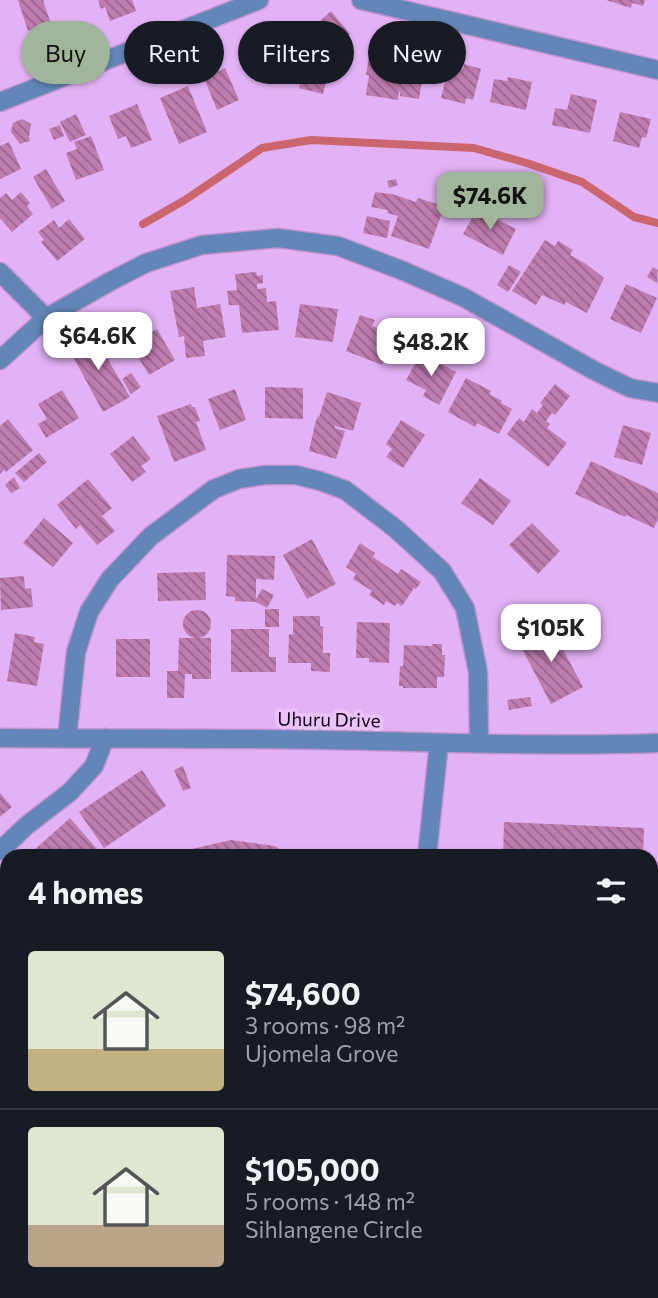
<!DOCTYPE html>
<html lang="en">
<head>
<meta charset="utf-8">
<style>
	:root { --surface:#171b24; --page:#20242c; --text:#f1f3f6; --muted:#9ea1a6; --line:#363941; --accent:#a0b599 }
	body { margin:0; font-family:Commissioner,sans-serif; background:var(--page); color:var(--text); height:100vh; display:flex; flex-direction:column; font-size:26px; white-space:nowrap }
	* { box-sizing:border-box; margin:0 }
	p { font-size:23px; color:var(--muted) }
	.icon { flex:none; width:38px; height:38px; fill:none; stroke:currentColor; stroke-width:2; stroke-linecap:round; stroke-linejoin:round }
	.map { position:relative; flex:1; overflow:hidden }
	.drawer { position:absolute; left:0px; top:849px; width:658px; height:450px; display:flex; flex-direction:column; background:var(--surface); border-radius:21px 21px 0 0; box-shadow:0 2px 5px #0004 }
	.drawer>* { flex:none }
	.top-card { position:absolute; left:21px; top:21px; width:616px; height:63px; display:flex; gap:14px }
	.price { position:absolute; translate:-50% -60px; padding:0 16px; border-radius:14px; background:#fff; color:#222; font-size:23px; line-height:46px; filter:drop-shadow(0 2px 4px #0008) }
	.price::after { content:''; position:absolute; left:50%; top:42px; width:21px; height:16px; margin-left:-10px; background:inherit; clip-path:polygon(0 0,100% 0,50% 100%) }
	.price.active { background:var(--accent); color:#111 }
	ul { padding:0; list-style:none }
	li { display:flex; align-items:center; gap:21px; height:175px; padding:0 28px }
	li+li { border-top:2px solid var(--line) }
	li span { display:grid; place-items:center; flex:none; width:196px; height:140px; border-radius:7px; color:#555 }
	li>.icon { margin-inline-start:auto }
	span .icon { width:84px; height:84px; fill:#fffc; stroke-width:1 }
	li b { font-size:30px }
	h2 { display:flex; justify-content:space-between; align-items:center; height:84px; padding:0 28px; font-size:30px }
	.tag { padding:0 24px; border-radius:32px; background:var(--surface); box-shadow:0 2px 5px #0004; font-size:24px; line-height:63px }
	.tag.active { background:var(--accent); color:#111 }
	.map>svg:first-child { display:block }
	.pitch { fill:#c7913b }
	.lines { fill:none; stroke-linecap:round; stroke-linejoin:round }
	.stream { stroke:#cb666f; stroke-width:8 }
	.building { fill:url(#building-back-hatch) }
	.minor-casing { stroke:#be93ce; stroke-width:21 }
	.path { stroke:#7b5b88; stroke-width:4.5; stroke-dasharray:7 3.5; stroke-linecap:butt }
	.minor { stroke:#6286b7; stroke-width:18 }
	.labels { text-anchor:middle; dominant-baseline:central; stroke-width:7; stroke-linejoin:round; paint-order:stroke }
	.street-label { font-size:19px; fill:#14041a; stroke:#ebc3fa }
</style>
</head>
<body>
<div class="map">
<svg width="658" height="1298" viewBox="0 0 658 1298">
	<defs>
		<pattern id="building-back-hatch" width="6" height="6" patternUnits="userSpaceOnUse" patternTransform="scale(1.75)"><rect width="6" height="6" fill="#bf7caf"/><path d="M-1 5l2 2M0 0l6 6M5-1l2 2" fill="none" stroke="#9a638e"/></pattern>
	</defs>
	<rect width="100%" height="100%" fill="#e3b2f6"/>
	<path class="pitch" d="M653,1208L658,1209V1240L651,1239Z"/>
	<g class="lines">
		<path class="stream" d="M143,224L185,200L262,148L311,140L474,148L530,164L582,182L634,217L658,223
			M1,1298L7,1291"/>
	</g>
	<path class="building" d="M18,0H43L51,24L28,31Z
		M98,0H132L136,11L110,21L105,7L101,9Z
		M606,0H645L643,6L632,3L631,8Z
		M331,11L350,34L325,57L314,45L319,40L310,30Z
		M386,35L406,38L404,53H408V49L424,52L423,61L425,62L419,99L400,96V92L399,91L398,100L366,95L369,75H366L371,45L384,48Z
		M464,64L481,69L473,100L466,98L465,104L441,98L449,66L463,69Z
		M225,68L239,100L217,110L204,78Z
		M303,72L327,78L323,94L299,88Z
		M508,77L532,82L526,110L490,102L494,79L507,81Z
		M188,86L207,132L179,144L160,98Z
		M571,94L597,100L590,133L552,125L555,108L567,110Z
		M137,104L152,140L131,148L126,136L118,139L109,116Z
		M620,112L651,119L646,138L642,137L639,148L613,141Z
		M76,114L86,135L70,142L60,122Z
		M22,119L31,124L29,137L30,141L20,144L11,132L13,123Z
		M60,125L64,136L54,140L49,129Z
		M91,136L104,170L76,180L66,153L77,149L74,142Z
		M9,142L21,169L0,179V146Z
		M46,169L65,201L52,209L33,177Z
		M396,179L398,185L389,188L387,181Z
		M21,192L30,203L27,206L33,214L12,232L0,218V198L6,193L12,200Z
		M375,192L392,194L416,202L418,198L437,204L436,209L443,210L429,249L391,236L398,216L387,213L388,210L371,207Z
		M477,209L516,229L503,255L463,234Z
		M367,216L390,221L387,238L363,233Z
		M69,219L85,239L57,261L41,242L44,240L38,232L54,220L59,228Z
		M545,240L555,246L558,241L573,250L570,255L586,264L604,278L587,313L566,302L564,305L542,295L536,305L512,291Z
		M509,265L521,272L508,292L497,285Z
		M653,267L658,270L657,283L647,277Z
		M256,272L257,276L263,275V283L257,284V289L266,288L267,302L276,301L279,330L242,333L239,305H229L227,291L237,290L235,274Z
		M626,284L657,298L641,333L610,319Z
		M194,287L197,308L220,304L226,337L203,341L205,356L186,358L184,336L179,337L170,291Z
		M300,304L338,309L333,342L295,337Z
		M360,315L375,320L372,326L394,334L382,365L346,351Z
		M157,329L175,360L149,375L134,350L147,342L143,336Z
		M88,333L92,339L94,338L97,341L130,397L103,412L70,351L72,350L69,344Z
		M421,353L456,372L439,405L423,396L426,390L406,380Z
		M131,373L141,387L131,394L122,379Z
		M466,378L491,391L489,394L502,401L501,403L512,409L499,434L477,423L475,427L448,412Z
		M555,384L570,396L555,415L552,413L546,421L550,424L547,428L567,443L548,467L507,434L519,418L524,422L532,409L537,413L543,405L540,403Z
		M265,387L303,388V419L265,418Z
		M235,389L246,420L220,430L208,399Z
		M62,390L79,418L46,438L38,424L47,419L38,404Z
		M327,392L361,403L353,431L335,426V428L345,431L336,459L309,451L315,424L318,416L319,417Z
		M191,404L192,407H195L200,421L196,422L206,450L174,462L157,416Z
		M8,419L33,450L6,472L4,470L0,474V426Z
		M401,420L425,435L403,468L386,457L392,449L386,444Z
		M623,425L651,433L642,465L614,457Z
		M133,436L151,459L141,466L146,472L132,482L110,454Z
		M39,453L47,462L24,482L15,473Z
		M591,461L658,493V518L654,528L626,515L625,517L575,494Z
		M14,477L20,488L11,493L5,485Z
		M480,478L511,501L493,525L461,503Z
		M88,479L112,508L102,516L115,531L97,545L80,525L76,529L57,505Z
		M44,518L73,543L53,567L23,543Z
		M532,523L560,551L538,574L509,545Z
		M312,539L336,584L307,599L283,555Z
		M360,543L375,553L373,557L398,574L401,569L421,582L416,589L414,588L402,606L397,603L395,606L386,601L384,605L369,595L372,591L353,579L356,574L346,567Z
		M227,555L275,556L274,580L256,579V599L262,589L274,595L267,608L256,602L235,601V597L226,596Z
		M205,572L206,600L158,601L157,573Z
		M24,576L25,589L31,588L33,607L1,610L0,578Z
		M265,609H279V627H265Z
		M183 624a14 14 0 1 1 28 0a14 14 0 1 1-28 0Z
		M541,615L549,631L552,629L583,687L551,704L521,647L540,636L531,621Z
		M293,616H320V626L323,627V653H330V672L311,671V663H288L289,634L293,635Z
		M357,622L390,623L389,663L369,662V658H356Z
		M231,629H269V657H276V672H231Z
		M15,633L35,637L34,642L44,644L37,686L7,681Z
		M179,638H211V679H192V674H185L184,698H167V671H178Z
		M116,639H150V677H116Z
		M432,644H442V655H445L444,677H437V688H403V686H399L400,666H403L404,645L432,646Z
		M530,697L532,706L509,710L507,700Z
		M183,766L191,788L183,791L174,770Z
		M142,770L166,806L104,848L79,812Z
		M0,793L12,807L0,817Z
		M70,818L97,849L89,856H36L33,851Z
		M504,822L644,828L643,856H503Z
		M231,840L275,846L290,856H176L183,851Z
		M651,858H655L653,903H651Z
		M651,997L658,998V1008L651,1007Z
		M651,1013H658V1054L651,1053Z
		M651,1163L658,1164V1204L651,1203Z
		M651,1243L658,1244V1284L651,1283Z
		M168,1292H186L196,1298H164Z
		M288,1292H313L311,1298H293L287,1294Z
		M483,1292H523L522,1298H482Z"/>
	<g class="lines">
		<g class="minor-casing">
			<path id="minor" d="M361,0L658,70
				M0,102L259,0
				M0,272L46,318
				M0,360L46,318L111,281L146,263L202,245L278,238L338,246L401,270L463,297L595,371L630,388L658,393
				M0,738C110,739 219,738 329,740C439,742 548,747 658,743
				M67,738L76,652L89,612L110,579L151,536L214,489L239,479L265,475H296L320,481L345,490L396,529L442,571L465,608L478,672L479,743
				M0,851L26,826L70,792L94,766L105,738
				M427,856L439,743
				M0,1056L7,1058
				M382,1292V1298"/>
		</g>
		<path class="path" d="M0,1165H7
			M57,1292L60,1298
			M225,1298L228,1292"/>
		<use href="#minor" class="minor"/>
	</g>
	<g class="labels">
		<g class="street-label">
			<text transform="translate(329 719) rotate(1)">Uhuru Drive</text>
		</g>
	</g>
</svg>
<b class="price active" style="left:490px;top:232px">$74.6K</b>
<b class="price" style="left:98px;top:372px">$64.6K</b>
<b class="price" style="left:431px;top:378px">$48.2K</b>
<b class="price" style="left:551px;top:664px">$105K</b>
<div class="top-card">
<a class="tag active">Buy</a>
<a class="tag">Rent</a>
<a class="tag">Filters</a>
<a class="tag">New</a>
</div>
<section class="drawer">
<h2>4 homes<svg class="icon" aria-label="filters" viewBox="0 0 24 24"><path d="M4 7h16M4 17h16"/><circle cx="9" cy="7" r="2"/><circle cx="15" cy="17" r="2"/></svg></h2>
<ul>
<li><span style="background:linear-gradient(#dfe7d0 70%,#c2b280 0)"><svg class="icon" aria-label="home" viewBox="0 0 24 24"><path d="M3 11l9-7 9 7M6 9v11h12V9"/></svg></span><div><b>$74,600</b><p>3 rooms · 98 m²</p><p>Ujomela Grove</p></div></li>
<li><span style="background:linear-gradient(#dfe7d0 70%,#b9a48a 0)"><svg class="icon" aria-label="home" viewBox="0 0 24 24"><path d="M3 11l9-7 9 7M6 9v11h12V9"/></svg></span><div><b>$105,000</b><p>5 rooms · 148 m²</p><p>Sihlangene Circle</p></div></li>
</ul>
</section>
</div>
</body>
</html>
